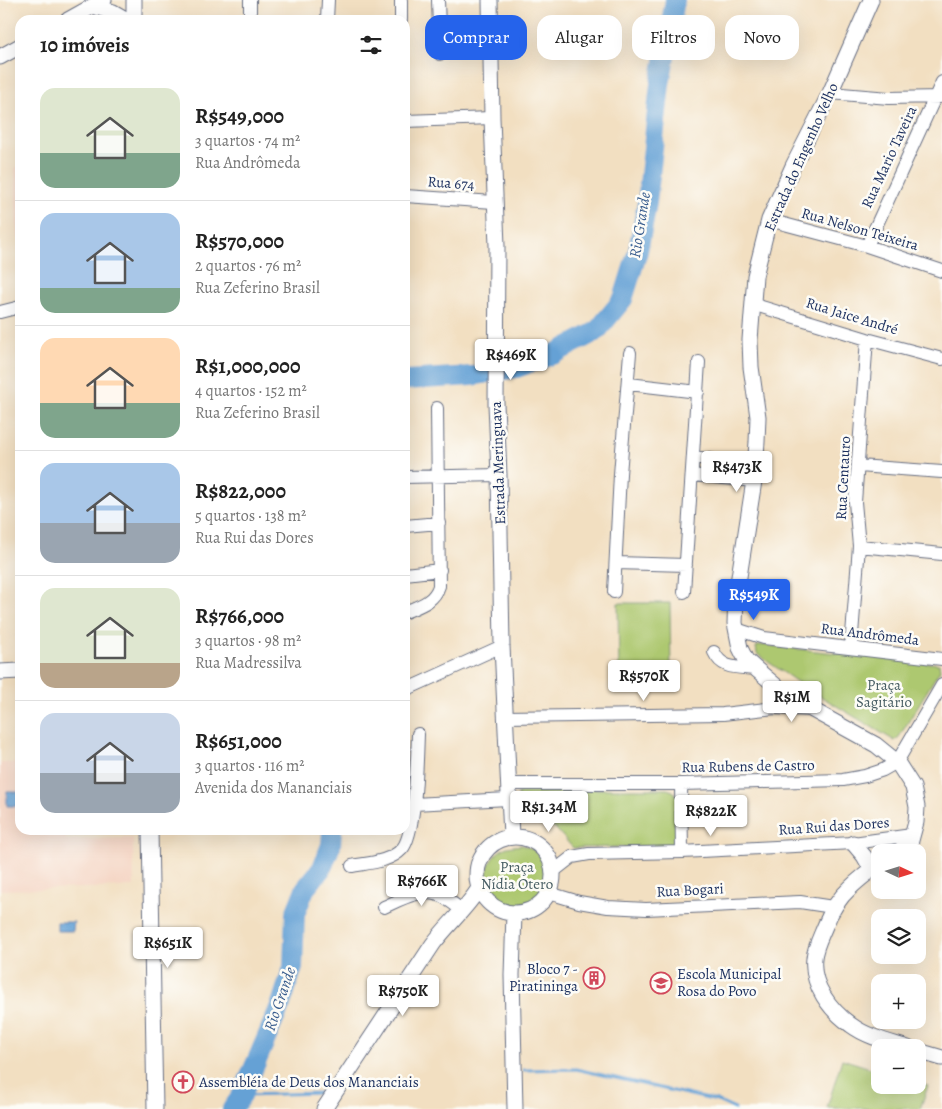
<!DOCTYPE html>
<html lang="pt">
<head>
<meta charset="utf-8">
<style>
	:root { --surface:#fff; --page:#f6f6f6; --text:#222; --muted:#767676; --line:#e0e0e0; --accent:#2563eb }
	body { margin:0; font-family:Alegreya,serif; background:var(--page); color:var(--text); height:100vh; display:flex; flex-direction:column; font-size:19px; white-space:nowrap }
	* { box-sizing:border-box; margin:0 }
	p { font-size:16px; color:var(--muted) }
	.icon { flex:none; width:28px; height:28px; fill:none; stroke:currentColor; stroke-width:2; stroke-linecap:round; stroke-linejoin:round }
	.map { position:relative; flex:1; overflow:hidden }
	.side { position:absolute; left:15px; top:15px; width:395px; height:820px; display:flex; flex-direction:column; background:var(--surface); border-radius:15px; box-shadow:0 5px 20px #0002 }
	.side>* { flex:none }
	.banner { position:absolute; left:425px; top:15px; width:441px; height:45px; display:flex; gap:10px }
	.needle { width:32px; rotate:94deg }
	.buttons { position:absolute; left:871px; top:844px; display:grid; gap:10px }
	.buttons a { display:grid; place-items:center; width:55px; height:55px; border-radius:10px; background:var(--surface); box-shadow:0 5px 20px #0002; font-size:25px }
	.price { position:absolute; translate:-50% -42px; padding:0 11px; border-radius:5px; background:#fff; color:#222; font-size:16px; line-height:32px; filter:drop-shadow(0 1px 2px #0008) }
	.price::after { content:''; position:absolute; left:50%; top:30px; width:15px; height:11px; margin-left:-8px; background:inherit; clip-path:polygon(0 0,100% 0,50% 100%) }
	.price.active { background:var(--accent); color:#fff }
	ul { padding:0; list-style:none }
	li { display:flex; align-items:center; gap:15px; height:125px; padding:0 25px }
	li+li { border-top:1px solid var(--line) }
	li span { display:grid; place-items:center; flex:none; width:140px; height:100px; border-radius:15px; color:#555 }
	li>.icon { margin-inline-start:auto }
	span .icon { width:60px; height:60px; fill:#fffc; stroke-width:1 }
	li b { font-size:21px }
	h2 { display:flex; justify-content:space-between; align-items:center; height:60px; padding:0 25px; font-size:21px }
	.pill { padding:0 18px; border-radius:15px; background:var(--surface); box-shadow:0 5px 20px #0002; font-size:18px; line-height:45px }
	.pill.active { background:var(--accent); color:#fff }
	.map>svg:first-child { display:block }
	.built { fill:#f4d3c1 }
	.green { fill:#adc86f; stroke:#647c66 }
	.water { fill:#65a1d5; stroke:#40689a }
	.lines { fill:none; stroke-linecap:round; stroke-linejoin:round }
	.stream { stroke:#65a1d5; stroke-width:3 }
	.river { stroke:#65a1d5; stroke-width:20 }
	.minor-casing { stroke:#666d81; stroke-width:14 }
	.tertiary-casing { stroke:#666d81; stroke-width:17 }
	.minor { stroke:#fff; stroke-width:12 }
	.tertiary { stroke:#fff; stroke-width:15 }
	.labels { text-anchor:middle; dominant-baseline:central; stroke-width:5; stroke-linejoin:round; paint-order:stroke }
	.street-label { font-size:15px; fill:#1b2f5e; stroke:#fdfcf7 }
	.park-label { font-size:15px; fill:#475d63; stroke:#fdfcf7 }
	.poi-label { font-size:15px; fill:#1b2f5e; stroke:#fdfcf7; text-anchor:start }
	.water-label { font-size:16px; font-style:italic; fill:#395d8e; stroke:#fdfcf7 }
</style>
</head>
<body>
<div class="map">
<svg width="942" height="1109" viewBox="0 0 942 1109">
	<rect width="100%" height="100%" fill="#fdfcf7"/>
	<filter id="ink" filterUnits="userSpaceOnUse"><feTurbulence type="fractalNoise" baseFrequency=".02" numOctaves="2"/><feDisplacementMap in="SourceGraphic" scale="10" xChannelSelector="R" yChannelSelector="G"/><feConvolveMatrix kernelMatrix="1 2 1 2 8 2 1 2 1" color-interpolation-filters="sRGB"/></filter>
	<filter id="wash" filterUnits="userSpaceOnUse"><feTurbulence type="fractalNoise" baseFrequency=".0096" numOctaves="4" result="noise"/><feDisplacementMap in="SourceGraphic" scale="20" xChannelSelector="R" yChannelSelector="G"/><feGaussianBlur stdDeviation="1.12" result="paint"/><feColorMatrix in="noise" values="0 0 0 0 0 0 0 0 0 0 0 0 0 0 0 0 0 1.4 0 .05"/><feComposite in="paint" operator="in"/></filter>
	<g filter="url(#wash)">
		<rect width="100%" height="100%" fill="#f2dfc1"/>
		<path class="built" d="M15,167H20V239H17Z
			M0,763H20V830H65L66,840L133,838L134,887L0,890Z"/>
		<path class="green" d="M618,603H670L671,675H619Z
			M760,645L939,664L940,670L899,737L895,741L800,684L757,654L756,647Z
			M522,789H667L673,791L678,797V839L675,844L671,846L573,848L556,829L536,819L521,816L518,813V793Z
			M521,845C525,846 529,847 532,849C545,856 553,880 543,893C529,913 500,908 490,888C483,874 489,857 503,849C507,846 516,846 521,845Z
			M842,1059L880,1071V1085H918V1083L928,1086L920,1109L827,1108Z"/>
		<path class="water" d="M7,792H20V806H7Z
			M57,922H74L73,931H57Z"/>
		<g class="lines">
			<path class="stream" d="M524,1070L576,1069L717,1101L735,1109
				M242,1095L325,1093"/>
			<path class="river" d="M405,380L472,376L516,368L554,354L597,331L623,299L638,251L647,203L660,84L675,0
				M232,1109L242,1095L281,1004L293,967L295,914L305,889L322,868L331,845L332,830"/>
		</g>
	</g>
	<g filter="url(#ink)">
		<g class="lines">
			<g class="minor-casing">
				<path id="minor" d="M250,0V20
					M401,0V20
					M438,0L440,54
					M327,20L328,0
					M830,93L889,98L940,97
					M405,121L492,118
					M405,196L494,202
					M769,220L867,246L942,271
					M867,246L942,82
					M752,304L867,339L942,359
					M0,312L20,307
					M629,384L698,392
					M694,457L755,466
					M859,466L942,472
					M693,475L754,481
					M405,477L499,475
					M405,526L439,523
					M859,546L942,554
					M616,563L686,565
					M405,574L440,570
					M614,592L620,474L630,353
					M684,592L699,362
					M405,612C419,606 434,602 439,586L437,408
					M736,629L764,638L942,659
					M851,647L859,546L855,502L867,339
					M714,652C722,670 738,667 756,669
					M405,690L502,646
					M774,708L811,710
					M505,717L723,714L774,708L789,697
					M508,784H681L843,780L865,776L883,770L897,762L942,685
					M681,784L682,852
					M414,804L508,799
					M352,866C368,863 390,862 402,849C416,834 417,758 418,734
					M554,871L572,857L589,854L682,852L853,843L912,835
					M549,893L579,902L608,907L646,909L800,902L833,907
					M384,907C400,900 420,888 438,895C446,897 454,905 461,909"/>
			</g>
			<g class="tertiary-casing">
				<path id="tertiary" d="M490,0L492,118L497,246L496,404L499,475L502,646L511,836
					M871,0L830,93L793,166L769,220L755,276L750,340L751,367L758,417L757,442L754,481L736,596L735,623L740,648L746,660L756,669L789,697L876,745L897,762L913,787L917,807L916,822L910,844L897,852
					M93,6L113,12L127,20
					M68,20L104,0
					M134,20V0
					M0,57L20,46
					M0,672L20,671
					M150,830L155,1109
					M477 875a38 38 0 1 1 76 0a38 38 0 1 1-76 0Z
					M853,843L864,856L872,870
					M880,864C870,871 859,879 850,888C838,899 831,911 825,926C821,936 815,947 814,958C811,985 830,1010 851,1025C867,1037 889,1042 908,1048
					M514,913L512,975L515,1109
					M918,1051L942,1058
					M324,1109L433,944C447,925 468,907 479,888"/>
			</g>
			<use href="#minor" class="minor"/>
			<use href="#tertiary" class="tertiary"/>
		</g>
	</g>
	<defs>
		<g id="building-ring" transform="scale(1.125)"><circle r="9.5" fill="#fdfcf7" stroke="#d1495b" stroke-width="1.5"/><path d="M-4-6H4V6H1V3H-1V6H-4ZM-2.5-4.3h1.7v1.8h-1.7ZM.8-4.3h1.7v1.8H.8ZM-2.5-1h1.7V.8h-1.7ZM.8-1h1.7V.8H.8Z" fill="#d1495b"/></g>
		<g id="school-ring" transform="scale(1.125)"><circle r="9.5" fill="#fdfcf7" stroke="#d1495b" stroke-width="1.5"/><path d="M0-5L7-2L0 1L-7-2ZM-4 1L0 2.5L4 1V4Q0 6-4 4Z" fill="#d1495b"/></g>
		<g id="church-ring" transform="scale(1.125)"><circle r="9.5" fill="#fdfcf7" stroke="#d1495b" stroke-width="1.5"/><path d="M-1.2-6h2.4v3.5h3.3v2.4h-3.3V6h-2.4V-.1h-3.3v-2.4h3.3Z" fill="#d1495b"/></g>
	</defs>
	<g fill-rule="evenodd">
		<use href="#building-ring" x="594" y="978"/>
		<use href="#school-ring" x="661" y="983"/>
		<use href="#church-ring" x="183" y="1082"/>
	</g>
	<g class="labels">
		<g class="street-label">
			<text transform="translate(801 157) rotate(-66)">Estrada do Engenho Velho</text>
			<text transform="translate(889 157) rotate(-65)">Rua Mario Taveira</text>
			<text transform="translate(451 183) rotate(4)">Rua 674</text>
			<text transform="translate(860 229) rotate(16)">Rua Nelson Teixeira</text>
			<text transform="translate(852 316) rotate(17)">Rua Jaice André</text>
			<text transform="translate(498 463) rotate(-92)">Estrada Meringuava</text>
			<text transform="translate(843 478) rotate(-87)">Rua Centauro</text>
			<text transform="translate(870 634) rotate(7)">Rua Andrômeda</text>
			<text transform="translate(748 766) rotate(-1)">Rua Rubens de Castro</text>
			<text transform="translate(834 826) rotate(-4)">Rua Rui das Dores</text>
			<text transform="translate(690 890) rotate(-3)">Rua Bogari</text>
		</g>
		<g class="park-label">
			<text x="884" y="685">Praça<tspan x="884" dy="17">Sagitário</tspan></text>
			<text x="517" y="867">Praça<tspan x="517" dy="17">Nídia Otero</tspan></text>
		</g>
		<g class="poi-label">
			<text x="578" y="969" text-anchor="end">Bloco 7 -<tspan x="578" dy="17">Piratininga</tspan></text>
			<text x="677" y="974">Escola Municipal<tspan x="677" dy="17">Rosa do Povo</tspan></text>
			<text x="199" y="1082">Assembléia de Deus dos Mananciais</text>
		</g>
		<g class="water-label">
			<text transform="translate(640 225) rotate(-81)">Rio Grande</text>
			<text transform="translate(280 999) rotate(-71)">Rio Grande</text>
		</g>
	</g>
</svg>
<div class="buttons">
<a><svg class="needle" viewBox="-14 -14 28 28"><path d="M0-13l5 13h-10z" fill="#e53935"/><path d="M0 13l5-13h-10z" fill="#767676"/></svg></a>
<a><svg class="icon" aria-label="layers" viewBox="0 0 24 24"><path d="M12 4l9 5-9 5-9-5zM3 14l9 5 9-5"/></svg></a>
<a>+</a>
<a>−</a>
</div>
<b class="price" style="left:511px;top:381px">R$469K</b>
<b class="price" style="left:737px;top:493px">R$473K</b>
<b class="price active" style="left:754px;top:621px">R$549K</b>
<b class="price" style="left:644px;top:702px">R$570K</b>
<b class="price" style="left:792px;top:723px">R$1M</b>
<b class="price" style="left:549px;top:833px">R$1.34M</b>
<b class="price" style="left:711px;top:837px">R$822K</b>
<b class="price" style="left:422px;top:907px">R$766K</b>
<b class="price" style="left:168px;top:969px">R$651K</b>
<b class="price" style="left:403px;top:1017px">R$750K</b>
<div class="banner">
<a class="pill active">Comprar</a>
<a class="pill">Alugar</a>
<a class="pill">Filtros</a>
<a class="pill">Novo</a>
</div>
<section class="side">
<h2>10 imóveis<svg class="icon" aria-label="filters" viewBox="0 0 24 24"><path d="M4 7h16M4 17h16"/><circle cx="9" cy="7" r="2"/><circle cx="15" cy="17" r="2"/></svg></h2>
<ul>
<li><span style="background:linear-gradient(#dfe7d0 65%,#7fa58c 0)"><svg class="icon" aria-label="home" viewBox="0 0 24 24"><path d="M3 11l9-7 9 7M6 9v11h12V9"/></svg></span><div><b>R$549,000</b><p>3 quartos · 74 m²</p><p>Rua Andrômeda</p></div></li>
<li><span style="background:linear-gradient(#a9c7e8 75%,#7fa58c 0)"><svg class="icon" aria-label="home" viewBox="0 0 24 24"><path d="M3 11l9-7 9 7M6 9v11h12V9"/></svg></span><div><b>R$570,000</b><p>2 quartos · 76 m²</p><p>Rua Zeferino Brasil</p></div></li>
<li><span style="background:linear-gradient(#ffd9b3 65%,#7fa58c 0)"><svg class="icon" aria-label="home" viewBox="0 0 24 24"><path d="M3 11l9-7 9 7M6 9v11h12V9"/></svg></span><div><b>R$1,000,000</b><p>4 quartos · 152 m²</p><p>Rua Zeferino Brasil</p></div></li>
<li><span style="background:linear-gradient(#a9c7e8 60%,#9aa5b1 0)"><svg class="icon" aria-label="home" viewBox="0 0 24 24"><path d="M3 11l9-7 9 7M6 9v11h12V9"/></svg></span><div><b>R$822,000</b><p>5 quartos · 138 m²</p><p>Rua Rui das Dores</p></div></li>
<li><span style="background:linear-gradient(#dfe7d0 75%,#b9a48a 0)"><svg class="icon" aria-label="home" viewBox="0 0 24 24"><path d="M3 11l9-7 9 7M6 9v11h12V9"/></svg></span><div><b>R$766,000</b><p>3 quartos · 98 m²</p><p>Rua Madressilva</p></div></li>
<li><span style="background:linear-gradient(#c9d6e8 60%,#9aa5b1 0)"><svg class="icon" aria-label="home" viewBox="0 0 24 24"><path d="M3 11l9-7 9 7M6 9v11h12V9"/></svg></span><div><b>R$651,000</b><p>3 quartos · 116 m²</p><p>Avenida dos Mananciais</p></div></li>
</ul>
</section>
</div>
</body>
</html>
